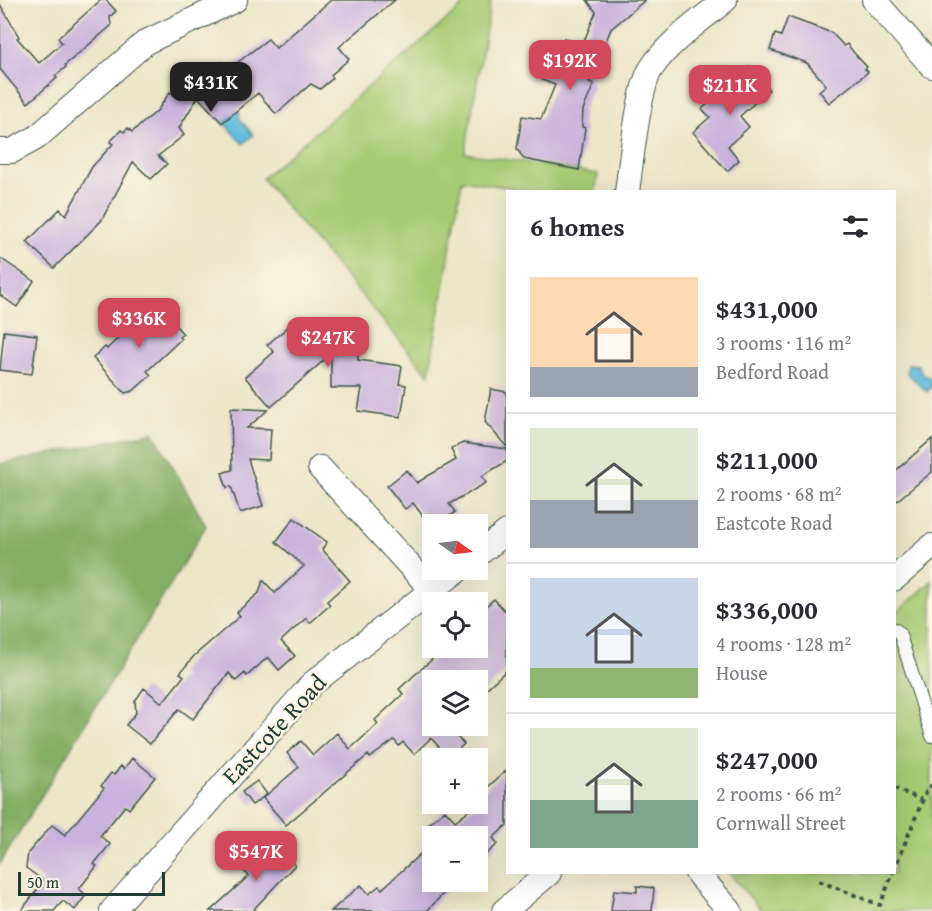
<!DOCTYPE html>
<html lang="en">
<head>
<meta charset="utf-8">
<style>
	:root { --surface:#fff; --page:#f7f7f7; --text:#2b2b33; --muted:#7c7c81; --line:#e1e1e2; --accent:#d1495b }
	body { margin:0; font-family:"Gentium Book Plus",serif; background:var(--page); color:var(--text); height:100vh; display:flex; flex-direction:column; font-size:22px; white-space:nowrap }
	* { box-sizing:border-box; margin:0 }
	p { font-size:20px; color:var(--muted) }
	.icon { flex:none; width:33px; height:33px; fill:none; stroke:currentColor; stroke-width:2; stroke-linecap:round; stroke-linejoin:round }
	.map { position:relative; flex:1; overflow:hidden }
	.panel { position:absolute; left:506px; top:190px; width:390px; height:684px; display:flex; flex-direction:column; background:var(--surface); border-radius:0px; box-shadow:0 6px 24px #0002 }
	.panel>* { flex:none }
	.needle { width:39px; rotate:104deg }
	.buttons { position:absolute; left:422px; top:514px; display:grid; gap:12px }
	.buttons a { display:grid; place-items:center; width:66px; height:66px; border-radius:0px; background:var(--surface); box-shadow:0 6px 24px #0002; font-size:30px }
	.scale { position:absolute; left:18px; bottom:15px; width:147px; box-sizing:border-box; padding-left:6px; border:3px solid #1f3d34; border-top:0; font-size:16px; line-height:21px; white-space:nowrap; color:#1f3d34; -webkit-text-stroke:4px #fcf5e5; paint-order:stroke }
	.price { position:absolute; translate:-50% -51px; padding:0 14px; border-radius:12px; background:var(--accent); color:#fff; font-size:20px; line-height:39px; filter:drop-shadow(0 2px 3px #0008) }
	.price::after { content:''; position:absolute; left:50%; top:36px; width:18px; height:14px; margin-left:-9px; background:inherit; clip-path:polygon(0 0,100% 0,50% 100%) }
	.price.active { background:#222; color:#fff }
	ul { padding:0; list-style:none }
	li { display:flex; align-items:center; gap:18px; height:150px; padding:0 24px }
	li+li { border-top:2px solid var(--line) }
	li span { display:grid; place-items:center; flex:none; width:168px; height:120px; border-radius:0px; color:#555 }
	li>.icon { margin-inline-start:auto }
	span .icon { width:72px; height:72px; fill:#fffc; stroke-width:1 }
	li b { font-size:26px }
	h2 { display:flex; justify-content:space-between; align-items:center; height:72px; padding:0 24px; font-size:26px }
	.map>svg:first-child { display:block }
	.green { fill:#a7ca73; stroke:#638454; stroke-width:1.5 }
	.forest { fill:#85ae65; stroke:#52764c; stroke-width:1.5 }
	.water { fill:#60badd; stroke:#407c88; stroke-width:1.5 }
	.building { fill:#c9b2dd }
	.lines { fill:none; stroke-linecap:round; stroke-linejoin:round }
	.service-casing { stroke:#3e564a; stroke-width:14 }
	.minor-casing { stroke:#3e564a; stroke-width:26 }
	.path { stroke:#3e564a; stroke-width:4; stroke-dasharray:4.5 4.5; stroke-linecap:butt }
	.service { stroke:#fff; stroke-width:12 }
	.minor { stroke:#fff; stroke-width:24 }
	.labels { text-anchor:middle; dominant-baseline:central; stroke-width:5; stroke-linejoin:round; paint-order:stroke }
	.street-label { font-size:24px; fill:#1f3d34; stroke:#fcf5e5 }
</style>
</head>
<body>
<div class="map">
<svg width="932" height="911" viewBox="0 0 932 911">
	<rect width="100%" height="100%" fill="#fcf5e5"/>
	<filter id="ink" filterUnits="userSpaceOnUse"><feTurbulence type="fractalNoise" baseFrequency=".0167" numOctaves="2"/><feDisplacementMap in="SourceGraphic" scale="12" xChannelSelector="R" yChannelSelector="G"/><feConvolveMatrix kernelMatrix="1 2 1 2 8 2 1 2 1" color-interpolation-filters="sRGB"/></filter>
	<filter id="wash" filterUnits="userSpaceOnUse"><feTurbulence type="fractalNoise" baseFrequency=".008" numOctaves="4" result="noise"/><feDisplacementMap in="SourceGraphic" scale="24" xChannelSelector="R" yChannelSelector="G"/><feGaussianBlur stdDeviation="1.35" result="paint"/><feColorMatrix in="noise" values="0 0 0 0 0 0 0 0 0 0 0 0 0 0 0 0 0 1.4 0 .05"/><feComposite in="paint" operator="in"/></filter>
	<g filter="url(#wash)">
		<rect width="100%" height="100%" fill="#ece5c7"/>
		<path class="green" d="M470,0H491L465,153L598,174L595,192H539L462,180L429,375L262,178Z
			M932,581V911H762L729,873H894V615Z"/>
		<path class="forest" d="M153,432L206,526L0,864V464Z"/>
		<path class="water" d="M237,111L240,113L239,118L253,135L243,144L224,123Z
			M908,364L918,365L923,375L931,378L932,386L927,392L907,373Z"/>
		<g id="blocks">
			<path class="building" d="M101,0H106L116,11L110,17L111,26L65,65L66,67L55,76L57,78L28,103L0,69V4L19,37L17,38L39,63L62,43L58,38Z
				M331,0H395L339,47L349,59L331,75L333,78L320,89L311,84L276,114L258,93L222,123L198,97L179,128L184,135L158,156L167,164L151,179L133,162L101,221L54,268L27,242L60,209L66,215L92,167L113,144L110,142L121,130L124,132L128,128L132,132L157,111L170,92L180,99L224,63L229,69L268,39L276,48Z
				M587,0H645L611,29L589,82L594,84L583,110L582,127L585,128L579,170L524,159L517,149L522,116L541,119L555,85L542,80L550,60L546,59L552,43L560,46L564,38L582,46L596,12Z
				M788,17L832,33L844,46L847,44L855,54L867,67L865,69L868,72L829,103L819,91L826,85L807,63L770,50L775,34L781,36Z
				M749,66L769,90L740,116L749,127L728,146L739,160L727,171L693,132L710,117L702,109Z
				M0,258L34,281L17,307L0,295Z
				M152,305L161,314L164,312L183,334L179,337L181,339L147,371L151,375L133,391L125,393L93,358L105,347L107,349Z
				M322,324V330H358V360L402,366L399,384L406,385L401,417L358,411L362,388H331V354L271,407L245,377L274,352L267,345L290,325Z
				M4,331L37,335L32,374L0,370Z
				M491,389L507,392V447L485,422Z
				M231,408L268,410L247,428L271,429L269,460L248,459L263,506L240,513L231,486L227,488L222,473L232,470Z
				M932,439V472L894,503V472Z
				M463,443L507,449V461L482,476L486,483L449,504L455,512L438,525H432V528L413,503L405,509L387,486L407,470L417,483L428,476L456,460L451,449Z
				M294,518L327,542L322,549L350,581L327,601L330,605L310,623L306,618L281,641L295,656L279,670L268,657L247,676L245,673L236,681L229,673L193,719L179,709L150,744L126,725L136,713L135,701L144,688L162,703L184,676L180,673L194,656L240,616L237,612L259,593L263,580L275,593L304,566L276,542Z
				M494,599L507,613V670L477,697V681H432V726H470L457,737L464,744L449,758L431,738L414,754L403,742L399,746L394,740L370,758L368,755L286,825L263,798L299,767L287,753L301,741L313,755L337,733L350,749L378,724L375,720L403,694L399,689L445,648H477V614Z
				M132,758L155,777L129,809L125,806L100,836L110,844L94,864L97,866L79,889L86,895L75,910L63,901L54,911H21L44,881L26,868L28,853L52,825L65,835L104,788L101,786L111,773L114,775L121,766L124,769Z
				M507,770V825L493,838L498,844L477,862V837H432L424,828L445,810L455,821L477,804L481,797L479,795Z
				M257,781L267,794L252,805L242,792Z
				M432,843V882H454L427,911H331L361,885L369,894L379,886L382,889Z
				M250,849L265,864L279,849L295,865L252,911H210L249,876L236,864Z
				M637,886L654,888L652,911H611L614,890L637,892Z"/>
		</g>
	</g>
	<g filter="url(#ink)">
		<use href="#blocks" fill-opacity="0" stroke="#3e564a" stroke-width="1.5"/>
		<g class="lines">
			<g class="service-casing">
				<path id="service" d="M894,629L899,632L932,736"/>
			</g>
			<g class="minor-casing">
				<path id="minor" d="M874,0L932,66
					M0,151H12L36,138L146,42L235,0
					M627,192C631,165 638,89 651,69C668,42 700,21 725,0
					M320,468L432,590
					M477,555L507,532
					M894,579L932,546
					M697,873L730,911
					M112,911L313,683L458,570
					M504,911L549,873"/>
			</g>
			<path class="path" d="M894,788L922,800
				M894,870L926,792L932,785
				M819,881L880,905L893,873"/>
			<use href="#service" class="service"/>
			<use href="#minor" class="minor"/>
		</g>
	</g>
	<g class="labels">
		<g class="street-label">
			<text transform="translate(274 729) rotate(-47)">Eastcote Road</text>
		</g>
	</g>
</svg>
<div class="buttons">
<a><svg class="needle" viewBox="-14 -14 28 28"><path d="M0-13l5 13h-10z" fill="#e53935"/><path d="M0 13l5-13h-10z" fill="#7c7c81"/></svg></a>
<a><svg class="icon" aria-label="locate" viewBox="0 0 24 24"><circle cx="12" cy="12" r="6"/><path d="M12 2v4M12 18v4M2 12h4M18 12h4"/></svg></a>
<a><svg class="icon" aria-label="layers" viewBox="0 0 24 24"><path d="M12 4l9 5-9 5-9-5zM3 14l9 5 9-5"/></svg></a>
<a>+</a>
<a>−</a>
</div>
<div class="scale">50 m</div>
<b class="price" style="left:570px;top:91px">$192K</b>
<b class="price active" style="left:211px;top:113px">$431K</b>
<b class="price" style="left:730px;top:116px">$211K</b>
<b class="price" style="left:139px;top:349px">$336K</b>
<b class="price" style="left:328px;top:368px">$247K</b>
<b class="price" style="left:256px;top:882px">$547K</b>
<section class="panel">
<h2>6 homes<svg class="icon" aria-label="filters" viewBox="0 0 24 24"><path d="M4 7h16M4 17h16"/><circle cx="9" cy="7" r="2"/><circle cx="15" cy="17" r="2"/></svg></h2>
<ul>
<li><span style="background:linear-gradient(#ffd9b3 75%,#9aa5b1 0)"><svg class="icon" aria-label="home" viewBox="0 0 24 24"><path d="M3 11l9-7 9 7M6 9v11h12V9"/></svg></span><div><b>$431,000</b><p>3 rooms · 116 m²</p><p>Bedford Road</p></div></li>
<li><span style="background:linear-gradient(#dfe7d0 60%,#9aa5b1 0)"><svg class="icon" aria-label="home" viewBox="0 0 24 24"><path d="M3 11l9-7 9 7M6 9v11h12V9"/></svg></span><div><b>$211,000</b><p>2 rooms · 68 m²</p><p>Eastcote Road</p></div></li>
<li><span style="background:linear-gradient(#c9d6e8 75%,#8fb573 0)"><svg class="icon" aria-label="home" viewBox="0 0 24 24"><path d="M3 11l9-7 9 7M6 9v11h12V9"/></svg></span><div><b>$336,000</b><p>4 rooms · 128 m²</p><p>House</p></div></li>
<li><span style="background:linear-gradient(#dfe7d0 60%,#7fa58c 0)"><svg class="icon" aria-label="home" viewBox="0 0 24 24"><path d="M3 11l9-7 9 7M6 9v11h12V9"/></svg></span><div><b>$247,000</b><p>2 rooms · 66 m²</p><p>Cornwall Street</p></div></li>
</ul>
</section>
</div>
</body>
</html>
